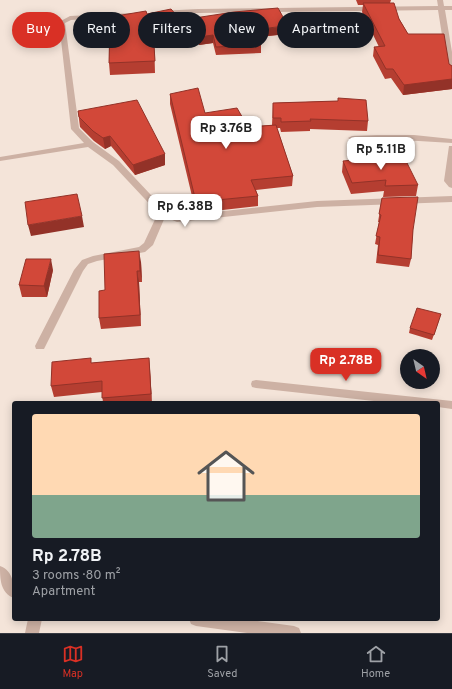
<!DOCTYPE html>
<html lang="en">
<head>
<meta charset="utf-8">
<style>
	:root { --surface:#171b24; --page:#242831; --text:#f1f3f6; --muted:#9ea1a6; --line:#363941; --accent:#d93025 }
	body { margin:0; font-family:Overpass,sans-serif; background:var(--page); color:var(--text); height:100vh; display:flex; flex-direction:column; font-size:15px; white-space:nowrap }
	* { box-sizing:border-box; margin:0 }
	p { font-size:13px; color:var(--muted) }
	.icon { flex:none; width:22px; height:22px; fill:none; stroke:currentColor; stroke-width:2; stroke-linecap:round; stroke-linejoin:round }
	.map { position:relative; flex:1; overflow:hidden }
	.sheet { position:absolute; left:12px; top:401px; width:428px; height:220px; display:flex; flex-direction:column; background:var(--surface); border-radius:4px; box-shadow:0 2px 10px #0003 }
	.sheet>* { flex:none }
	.guide { position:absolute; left:12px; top:12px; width:428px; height:36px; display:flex; gap:8px }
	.needle { width:26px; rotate:146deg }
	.tools { position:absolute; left:400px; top:349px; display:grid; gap:8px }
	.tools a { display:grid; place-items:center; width:40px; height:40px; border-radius:50%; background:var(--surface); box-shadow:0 2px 10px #0003; font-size:20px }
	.price { position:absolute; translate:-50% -34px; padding:0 9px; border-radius:8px; background:#fff; color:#222; font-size:13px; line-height:26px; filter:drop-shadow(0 1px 2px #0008) }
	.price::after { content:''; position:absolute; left:50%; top:24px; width:12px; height:9px; margin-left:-6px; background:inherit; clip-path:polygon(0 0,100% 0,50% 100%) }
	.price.selected { background:var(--accent); color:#fff }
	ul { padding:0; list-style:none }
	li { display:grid; align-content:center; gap:8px; height:212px; padding:0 20px }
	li+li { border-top:1px solid var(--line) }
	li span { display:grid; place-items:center; height:124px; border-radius:4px; color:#555 }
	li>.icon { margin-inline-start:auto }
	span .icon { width:72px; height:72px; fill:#fffc; stroke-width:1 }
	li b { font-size:17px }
	.chip { padding:0 14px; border-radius:18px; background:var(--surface); box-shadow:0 2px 10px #0003; font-size:14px; line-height:36px }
	.chip.selected { background:var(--accent); color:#fff }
	.tabs { display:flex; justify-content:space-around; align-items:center; height:56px; border-top:1px solid var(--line); background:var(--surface); font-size:11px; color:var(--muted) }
	.tabs a { display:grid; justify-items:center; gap:2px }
	.tabs .selected { color:var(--accent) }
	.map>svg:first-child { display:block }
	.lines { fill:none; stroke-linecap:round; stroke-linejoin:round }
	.minor { fill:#cdb1a4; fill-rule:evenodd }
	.wall { fill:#b53e31 }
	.shaded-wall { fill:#933228 }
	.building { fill:#d24839; stroke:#933228 }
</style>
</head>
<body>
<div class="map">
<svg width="452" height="633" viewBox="0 0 452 633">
	<rect width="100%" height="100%" fill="#f4e4d9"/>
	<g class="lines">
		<path class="minor" d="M437,0H443L444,6H452V10H445L452,52V75L448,73L438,10L198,13L160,15L157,13L160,11L198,9L438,6Z
			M132,13L134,14V16L71,20L65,23L79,128L93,142L119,161L166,211L178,216L317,201L452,196V202L317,207L177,222L165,217L153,245L145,252L97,261L88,264L83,271L44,349H36L35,346L74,270L82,260L93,256L139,247L144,243L158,213L113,165L88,147L0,161V157L84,143L71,129L59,22L70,16Z
			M377,135H414L452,139V143L402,140H352L348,138L352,136Z
			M449,146H452V188L449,187L444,181Z
			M256,380L452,401V409L438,407V403H392L256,388L252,387L251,384L252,381Z
			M0,566C14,571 14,586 14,598C0,593 0,578 0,566Z
			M28,619H42L39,633H25Z
			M189,619H243L294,626L299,628L301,633H247L196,626L191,624Z"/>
	</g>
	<path class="wall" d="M356,0H391L390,3L408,34L452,66V89L403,95L391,78L385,79L373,56L374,47H379L362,12L363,5H358Z
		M147,14L186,38L154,43L155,73L110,75L109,63L110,17Z
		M188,19L287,34L259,37L261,45V53L216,55L213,43L199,45L188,27Z
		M170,94L205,113L248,127L272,125L273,103L338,101V98L368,121L367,131L310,129V131L281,132L280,128H277L293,176L292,186L256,190L258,196V206L196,213L170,104Z
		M78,111L165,154V165L135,175L111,146L105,149L94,141L80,127Z
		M343,161L418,185L416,196L383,197L384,191L351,194L342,172Z
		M382,198L413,230L411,259L409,267L376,263L378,245L375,244L379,222H378Z
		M141,262L142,282H139L141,326L101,329L99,318Z
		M53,270L47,297H22L19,285Z
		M439,320L432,340L409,333L410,328Z
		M149,358L152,403H103L102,392L54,397L51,386L92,363Z"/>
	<path class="shaded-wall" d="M186,26V38L154,43L155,73L153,31Z
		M288,26L287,34L257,37V29Z
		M213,35V43L199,45V37Z
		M452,79V89L403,95L404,85Z
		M110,136L111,146L105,149L103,138Z
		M165,154V165L135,175L133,165Z
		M82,216L84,227L31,236L28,225Z
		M139,251L141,262L142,282L140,271Z
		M51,259L53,270L47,297L44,286Z
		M137,271L139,282L141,326L140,315Z
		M149,358L150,369L152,403L151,394Z"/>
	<path class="building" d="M363,3H394L399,19L408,34H444L449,64L452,66V79L404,85L393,69H386L374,47L385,46Z
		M278,8L288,26L257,29L261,45L216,47L213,35L199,37L188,19L234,12Z
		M171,9L186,26L153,31L155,61L109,63L110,20L112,19L110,17L146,11L147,14Z
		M198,88L205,113L237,108L248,127L276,125L293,176L251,180L258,196L196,202L170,94Z
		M338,98L366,100L368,121L310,119L311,121L281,122V118H273V103L338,101Z
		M137,100L165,154L133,165L110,136L103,138L93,131L79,117L78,111Z
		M403,155L418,185L385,186L386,180L352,183L343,161Z
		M77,194L82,216L28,225L25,202Z
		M418,197L413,230L411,259L378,255L380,237L376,236L381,215L379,214L382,198Z
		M139,251L140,271H137L140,315L99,318V291L105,290L104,254Z
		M26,259H51L44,286L19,285Z
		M417,308L441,314L434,335L410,328Z
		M91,358V363L149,358L151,394L102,398V381L51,386L52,362Z"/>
</svg>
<div class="tools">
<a><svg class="needle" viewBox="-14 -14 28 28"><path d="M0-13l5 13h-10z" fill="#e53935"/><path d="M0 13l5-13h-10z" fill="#9ea1a6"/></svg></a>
</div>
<b class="price" style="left:226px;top:150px">Rp 3.76B</b>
<b class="price" style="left:381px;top:171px">Rp 5.11B</b>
<b class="price" style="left:185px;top:228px">Rp 6.38B</b>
<b class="price selected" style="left:346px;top:382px">Rp 2.78B</b>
<div class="guide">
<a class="chip selected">Buy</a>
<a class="chip">Rent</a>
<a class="chip">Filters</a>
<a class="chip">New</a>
<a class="chip">Apartment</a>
</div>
<section class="sheet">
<ul>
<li><span style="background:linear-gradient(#ffd9b3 65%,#7fa58c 0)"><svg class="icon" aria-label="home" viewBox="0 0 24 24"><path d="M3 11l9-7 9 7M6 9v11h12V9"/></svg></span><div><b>Rp 2.78B</b><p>3 rooms · 80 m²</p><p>Apartment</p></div></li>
</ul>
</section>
</div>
<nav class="tabs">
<a class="selected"><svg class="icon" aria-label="map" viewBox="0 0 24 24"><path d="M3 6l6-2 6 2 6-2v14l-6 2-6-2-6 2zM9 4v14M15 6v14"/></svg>Map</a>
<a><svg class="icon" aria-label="saved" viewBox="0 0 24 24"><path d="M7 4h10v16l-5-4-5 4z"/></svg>Saved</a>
<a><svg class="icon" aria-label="home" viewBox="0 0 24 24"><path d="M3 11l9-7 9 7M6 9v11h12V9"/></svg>Home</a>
</nav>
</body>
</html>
